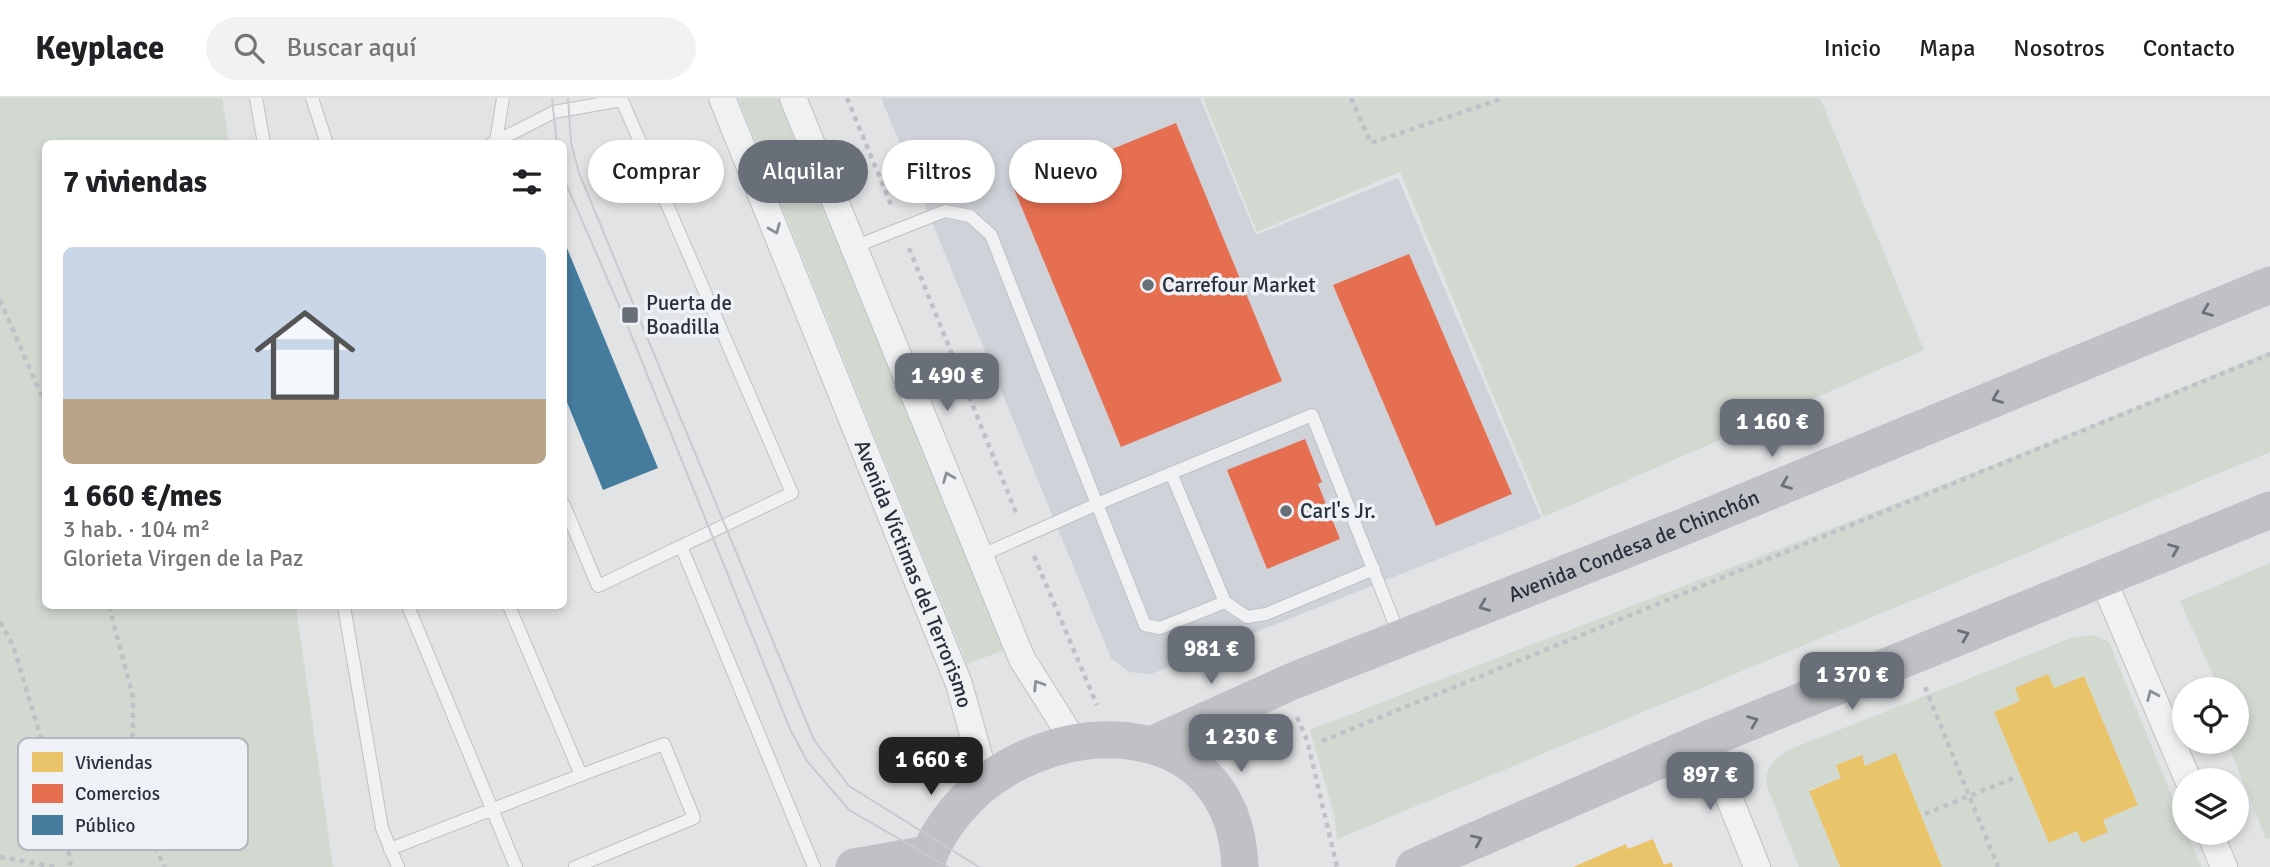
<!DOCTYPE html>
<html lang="es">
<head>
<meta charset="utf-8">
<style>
	:root { --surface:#fff; --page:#f2f2f2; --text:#202124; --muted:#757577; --line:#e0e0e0; --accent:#696f78 }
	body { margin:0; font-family:Signika,sans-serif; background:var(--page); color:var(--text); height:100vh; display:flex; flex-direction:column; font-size:26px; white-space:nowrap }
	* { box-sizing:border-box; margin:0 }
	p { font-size:23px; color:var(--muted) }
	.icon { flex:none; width:38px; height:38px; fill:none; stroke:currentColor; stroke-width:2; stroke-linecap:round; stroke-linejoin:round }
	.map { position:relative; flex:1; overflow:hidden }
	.drawer { position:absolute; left:42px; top:42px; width:525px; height:469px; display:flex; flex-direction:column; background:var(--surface); border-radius:10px; box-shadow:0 4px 10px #0003 }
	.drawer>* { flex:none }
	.banner { position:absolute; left:588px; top:42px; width:665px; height:63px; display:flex; gap:14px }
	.fabs { position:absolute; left:2172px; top:579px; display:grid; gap:14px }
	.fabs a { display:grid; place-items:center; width:77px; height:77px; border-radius:50%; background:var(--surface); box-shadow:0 4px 10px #0003; font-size:35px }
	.price { position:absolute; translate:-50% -60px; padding:0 16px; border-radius:14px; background:var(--accent); color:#fff; font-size:23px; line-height:46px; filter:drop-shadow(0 2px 4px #0008) }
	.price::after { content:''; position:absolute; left:50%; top:42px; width:21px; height:16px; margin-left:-10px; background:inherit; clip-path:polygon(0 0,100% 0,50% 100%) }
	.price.selected { background:#222; color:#fff }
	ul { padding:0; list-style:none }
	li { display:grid; align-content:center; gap:14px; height:371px; padding:0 21px }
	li+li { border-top:2px solid var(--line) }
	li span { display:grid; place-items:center; height:217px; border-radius:10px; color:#555 }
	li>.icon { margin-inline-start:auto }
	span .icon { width:126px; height:126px; fill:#fffc; stroke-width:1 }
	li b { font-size:30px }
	h2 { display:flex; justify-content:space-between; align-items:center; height:84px; padding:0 21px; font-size:30px }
	.chip { padding:0 24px; border-radius:32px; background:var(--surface); box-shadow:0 4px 10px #0003; font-size:24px; line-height:63px }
	.chip.selected { background:var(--accent); color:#fff }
	header { display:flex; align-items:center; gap:42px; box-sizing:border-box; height:98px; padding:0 35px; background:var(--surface); border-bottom:2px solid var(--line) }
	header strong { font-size:33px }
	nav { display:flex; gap:38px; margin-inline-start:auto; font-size:24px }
	.search { width:490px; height:63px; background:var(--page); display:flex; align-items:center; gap:18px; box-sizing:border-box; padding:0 24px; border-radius:38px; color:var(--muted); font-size:26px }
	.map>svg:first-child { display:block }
	.built { fill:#cfd2d8 }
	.green { fill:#d1d9d1; fill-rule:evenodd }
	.homes { fill:#e9c46a }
	.shops { fill:#e76f51 }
	.public { fill:#457b9d }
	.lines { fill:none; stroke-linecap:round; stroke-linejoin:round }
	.lane-casing { stroke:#bfc1c3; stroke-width:14 }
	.street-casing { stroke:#bfc1c3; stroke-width:28 }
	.path { stroke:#bfc1c6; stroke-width:4.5; stroke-dasharray:5 5; stroke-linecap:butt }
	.lane { stroke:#f0f1f2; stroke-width:12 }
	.street { stroke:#f0f1f2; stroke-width:26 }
	.secondary { stroke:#bfc1c5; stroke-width:37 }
	.tram { stroke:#c9cacd; stroke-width:2 }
	.oneway { stroke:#8c9098 }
	.oneway2 { stroke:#6c717b }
	.poi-dot { fill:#696f78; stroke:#eef1f5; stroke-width:2.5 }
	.labels { text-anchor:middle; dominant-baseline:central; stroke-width:7; stroke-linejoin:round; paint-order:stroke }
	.poi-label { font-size:21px; fill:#28303e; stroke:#eef1f5; text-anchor:start }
	.street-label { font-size:21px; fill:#28303e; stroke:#eef1f5 }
	.key { fill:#eef1f5; stroke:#b3b7be; stroke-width:2 }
	.key-label { font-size:19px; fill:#28303e }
</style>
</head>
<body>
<header>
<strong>Keyplace</strong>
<div class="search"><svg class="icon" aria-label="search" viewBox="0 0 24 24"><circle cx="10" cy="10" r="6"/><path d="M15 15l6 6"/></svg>Buscar aquí</div>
<nav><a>Inicio</a><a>Mapa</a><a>Nosotros</a><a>Contacto</a></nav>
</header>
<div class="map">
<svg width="2270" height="769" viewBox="0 0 2270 769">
	<rect width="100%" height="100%" fill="#e1e3e5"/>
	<path class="built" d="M881,0H1200L1256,137L1398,80L1541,420L1151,576L1129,574L1111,560Z"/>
	<path class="green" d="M0,0H222L229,45L46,46V508H296L333,769H0Z
		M738,0H778L1004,552L967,566Z
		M1203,0H1820L1924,252L1544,419L1400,74L1257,134Z
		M2270,253V354L1337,741L1334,716L1310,632C1631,508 1953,387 2270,253Z
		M2270,465V740L2266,741L2227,644H2236V592L2211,591L2217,586L2180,503Z
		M2093,537L2109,544L2184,728V735H2187L2201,769H1942L1896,656L1865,668L1861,657L1836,667L1841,680L1809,692L1840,769H1799L1767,688C1764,668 1775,660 1791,651L2071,540ZM2084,578L2138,707L2103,722L2108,734L2077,733L2050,744L1994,614Z"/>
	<path class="homes" d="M2048,576L2054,590L2084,578L2138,707L2103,722L2108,734L2082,745L2077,733L2049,745L1994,614L2020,603L2015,590Z
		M1896,655L1942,769H1840L1809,693L1841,680L1836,667L1862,657L1865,668Z
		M1653,741L1664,767L1671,764L1673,769H1573L1626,746L1628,751Z"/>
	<path class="shops" d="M1176,25L1282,283L1121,349L1014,91Z
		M1409,156L1512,396L1436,428L1333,187Z
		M1305,341L1322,384L1318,386L1340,441L1267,471L1227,372Z"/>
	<path class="public" d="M564,143L658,370L603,392L564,297Z"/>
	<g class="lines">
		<g class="lane-casing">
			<path id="lane" d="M256,0L264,46
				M312,0L327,46
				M496,43L503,0
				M491,46L554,14L622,2
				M854,149L945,113L970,118L991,137L1097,406L1312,317L1400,539
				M564,407L598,488L792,395L621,0
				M681,448L814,769
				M980,458L1097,406L1145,527L1160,530L1225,504L1171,375
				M1225,504L1247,519L1266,516L1374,471
				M344,508L382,730L398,769
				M408,508L516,769
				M509,508L581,677L664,646L694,720L575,769
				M390,751L581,677"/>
		</g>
		<g class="street-casing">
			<g id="street">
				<path id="s1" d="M722,0L959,586L986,683"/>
				<path d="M793,0L1022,561L1075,645"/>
				<path d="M2102,479L2188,682"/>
				<path d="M1706,642L1757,769"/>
				<path d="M2210,735L2224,769"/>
			</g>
		</g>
		<path class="path" d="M847,0L892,109
			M1351,0L1371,45L1504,0
			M909,150L1017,417
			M0,202L46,308
			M1034,458L1097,607
			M109,508L133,599L132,707L165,769
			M0,524L13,547L63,714L71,769
			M1925,589L1998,769
			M1297,619L1307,642L1337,769
			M1322,643L2270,256
			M1925,716L2014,680
			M0,759L56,769"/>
		<use href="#lane" class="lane"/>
		<use href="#street" class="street"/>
		<g class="secondary">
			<path id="s2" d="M1153,646L1293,583L1683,429L2270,187"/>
			<path d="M854,769L928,756"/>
			<path d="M926,769C930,748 943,729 956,713C1038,613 1234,607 1240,769"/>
			<path d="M1414,769L1706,642L2270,412"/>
		</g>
		<path class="tram" d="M552,0L557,46
			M568,0L571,44L579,75L814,642L849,688L979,769
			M564,81L624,219L790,631L807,663L849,712L948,769"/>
	</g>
	<defs><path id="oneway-chevron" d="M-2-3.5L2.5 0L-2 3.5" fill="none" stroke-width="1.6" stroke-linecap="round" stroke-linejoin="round" transform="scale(1.75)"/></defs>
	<g class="oneway">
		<use href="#oneway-chevron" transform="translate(775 131) rotate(68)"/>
		<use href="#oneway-chevron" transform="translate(948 379) rotate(-112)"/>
		<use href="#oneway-chevron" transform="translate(1038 587) rotate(-122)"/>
		<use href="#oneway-chevron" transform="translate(2152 597) rotate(-113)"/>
	</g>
	<g class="oneway2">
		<use href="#oneway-chevron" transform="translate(2207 213) rotate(158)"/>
		<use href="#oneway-chevron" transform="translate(1997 300) rotate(158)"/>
		<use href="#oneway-chevron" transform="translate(1786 386) rotate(158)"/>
		<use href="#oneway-chevron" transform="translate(2174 451) rotate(-22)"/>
		<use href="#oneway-chevron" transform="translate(1484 508) rotate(158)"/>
		<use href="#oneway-chevron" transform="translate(1964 537) rotate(-22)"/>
		<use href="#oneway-chevron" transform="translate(1753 623) rotate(-22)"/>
		<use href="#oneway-chevron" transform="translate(1477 742) rotate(-24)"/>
	</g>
	<g class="poi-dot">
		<circle cx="1148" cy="187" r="7"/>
		<rect x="621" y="208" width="18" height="18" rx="3.5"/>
		<circle cx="1286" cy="413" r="7"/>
	</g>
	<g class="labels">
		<g class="poi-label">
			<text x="1162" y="187">Carrefour Market</text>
			<text x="646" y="205">Puerta de<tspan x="646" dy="24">Boadilla</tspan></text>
			<text x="1300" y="413">Carl's Jr.</text>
		</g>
		<g class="street-label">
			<text stroke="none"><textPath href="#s2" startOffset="520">Avenida Condesa de Chinchón</textPath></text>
			<text stroke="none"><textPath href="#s1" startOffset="513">Avenida Víctimas del Terrorismo</textPath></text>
		</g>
	</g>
	<rect x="18" y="640" width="230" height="112" rx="10" class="key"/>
	<rect x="32" y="654" width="31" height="20" fill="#e9c46a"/>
	<rect x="32" y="686" width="31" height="19" fill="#e76f51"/>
	<rect x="32" y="717" width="31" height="20" fill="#457b9d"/>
	<g class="key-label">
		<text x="75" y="671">Viviendas</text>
		<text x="75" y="702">Comercios</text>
		<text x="75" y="734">Público</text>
	</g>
</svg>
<div class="fabs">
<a><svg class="icon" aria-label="locate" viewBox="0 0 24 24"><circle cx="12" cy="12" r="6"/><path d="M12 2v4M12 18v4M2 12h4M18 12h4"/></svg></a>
<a><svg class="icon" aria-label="layers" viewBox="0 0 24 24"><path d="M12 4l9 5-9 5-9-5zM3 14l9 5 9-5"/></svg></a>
</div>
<b class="price" style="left:947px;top:315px">1 490 €</b>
<b class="price" style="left:1772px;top:361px">1 160 €</b>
<b class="price" style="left:1211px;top:588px">981 €</b>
<b class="price" style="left:1852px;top:614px">1 370 €</b>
<b class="price" style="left:1241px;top:676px">1 230 €</b>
<b class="price selected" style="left:931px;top:699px">1 660 €</b>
<b class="price" style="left:1710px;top:714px">897 €</b>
<div class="banner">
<a class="chip">Comprar</a>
<a class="chip selected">Alquilar</a>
<a class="chip">Filtros</a>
<a class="chip">Nuevo</a>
</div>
<section class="drawer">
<h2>7 viviendas<svg class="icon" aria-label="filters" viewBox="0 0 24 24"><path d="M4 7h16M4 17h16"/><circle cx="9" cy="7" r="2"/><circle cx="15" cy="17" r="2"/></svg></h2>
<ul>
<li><span style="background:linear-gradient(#c9d6e8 70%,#b9a48a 0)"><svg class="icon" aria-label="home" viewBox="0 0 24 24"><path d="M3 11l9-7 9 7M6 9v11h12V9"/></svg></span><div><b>1 660 €/mes</b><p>3 hab. · 104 m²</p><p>Glorieta Virgen de la Paz</p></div></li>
</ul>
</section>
</div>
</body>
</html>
